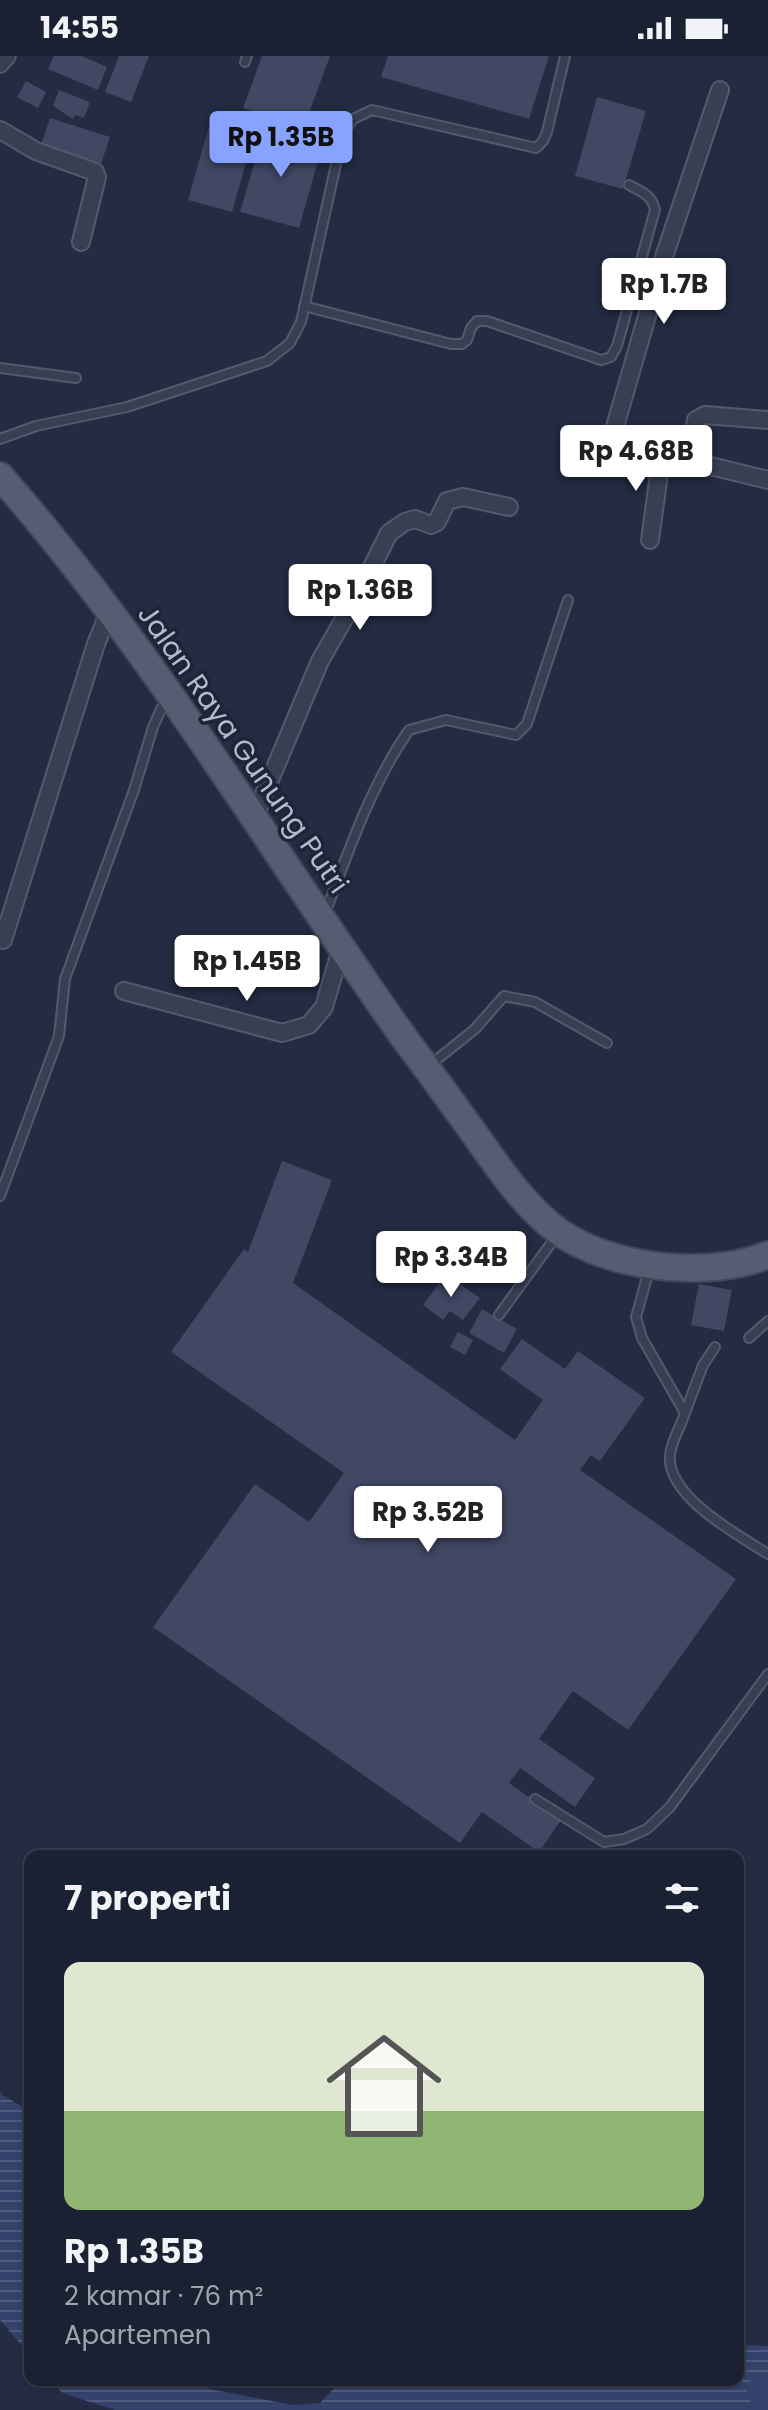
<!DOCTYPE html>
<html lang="id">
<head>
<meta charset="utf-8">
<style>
	:root { --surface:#1a2132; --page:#272e3e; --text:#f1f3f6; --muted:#9fa3ac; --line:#383e4d; --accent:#87a3ff }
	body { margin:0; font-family:Poppins,sans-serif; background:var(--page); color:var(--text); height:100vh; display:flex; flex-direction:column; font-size:30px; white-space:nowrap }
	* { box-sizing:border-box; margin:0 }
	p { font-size:26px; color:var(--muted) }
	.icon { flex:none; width:44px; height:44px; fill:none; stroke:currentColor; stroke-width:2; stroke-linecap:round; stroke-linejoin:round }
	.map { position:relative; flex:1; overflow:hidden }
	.panel { position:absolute; left:24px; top:1794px; width:720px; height:536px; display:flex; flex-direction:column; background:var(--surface); border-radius:16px; box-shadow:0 2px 6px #0004,0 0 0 2px var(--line) }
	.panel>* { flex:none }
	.price { position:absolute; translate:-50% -68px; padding:0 18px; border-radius:8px; background:#fff; color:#222; font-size:26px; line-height:52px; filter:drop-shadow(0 2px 4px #0008) }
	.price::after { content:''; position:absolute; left:50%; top:48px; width:24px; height:18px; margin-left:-12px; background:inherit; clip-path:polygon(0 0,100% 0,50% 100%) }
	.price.on { background:var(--accent); color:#111 }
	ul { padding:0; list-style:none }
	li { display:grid; align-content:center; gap:16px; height:424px; padding:0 40px }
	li+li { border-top:2px solid var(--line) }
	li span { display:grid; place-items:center; height:248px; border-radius:16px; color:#555 }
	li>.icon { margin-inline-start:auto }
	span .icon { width:144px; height:144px; fill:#fffc; stroke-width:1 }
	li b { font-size:34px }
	h2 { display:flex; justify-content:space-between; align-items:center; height:96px; padding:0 40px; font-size:34px }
	.status { display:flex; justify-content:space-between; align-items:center; height:56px; padding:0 40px; background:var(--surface); direction:ltr }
	.status svg { height:22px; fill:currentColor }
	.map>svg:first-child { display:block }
	.water { fill:url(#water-rules) }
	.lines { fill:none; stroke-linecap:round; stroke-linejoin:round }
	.river { stroke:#34416a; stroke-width:30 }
	.building { fill:#404864 }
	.service-casing { stroke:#535a6d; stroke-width:12 }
	.minor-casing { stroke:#535a6d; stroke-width:20 }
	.primary-casing { stroke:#42485c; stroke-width:30 }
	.service { stroke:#383f53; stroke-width:8 }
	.minor { stroke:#383f53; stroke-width:16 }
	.primary { stroke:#565d73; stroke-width:26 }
	.labels { text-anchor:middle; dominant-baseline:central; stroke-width:7; stroke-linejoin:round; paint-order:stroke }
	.street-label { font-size:28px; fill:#b5bacd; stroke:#1c2438 }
</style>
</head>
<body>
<div class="status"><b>14:55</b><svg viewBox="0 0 49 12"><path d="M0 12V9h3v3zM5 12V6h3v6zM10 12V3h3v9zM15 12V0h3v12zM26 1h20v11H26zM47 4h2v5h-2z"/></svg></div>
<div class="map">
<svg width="768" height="2354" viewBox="0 0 768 2354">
	<defs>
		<pattern id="water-rules" width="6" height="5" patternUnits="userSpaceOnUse" patternTransform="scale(2)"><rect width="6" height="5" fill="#34416a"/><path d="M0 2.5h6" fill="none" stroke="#4f5a7e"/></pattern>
	</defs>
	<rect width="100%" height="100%" fill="#232c43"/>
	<path class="water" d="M0,2035L2,2039L30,2055V2299L0,2264Z
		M738,2289L768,2290V2335L763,2336L768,2342V2354H115L62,2337L51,2324H163L293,2349L320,2347L338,2328L333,2324H738Z"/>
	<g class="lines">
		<path class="river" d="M762,2335L768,2342"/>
	</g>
	<path class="building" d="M54,0H82L107,11L98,34L48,13Z
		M119,0H149L131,46L105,36Z
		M262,0H330L303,73L243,52Z
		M388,0H549L529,63L381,21Z
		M26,25L46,36L38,52L17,41Z
		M59,34L90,46L84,62L75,59L73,63L53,50Z
		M597,41L646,55L623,133L575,120Z
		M50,62L110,81L100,111L40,92Z
		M211,63L255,75L232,156L188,144Z
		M264,74L322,91L299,172L240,156Z
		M282,1105L332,1124L293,1227L515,1384L543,1344L500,1313L522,1283L565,1313L578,1295L645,1342L600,1405L591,1399L580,1414L736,1523L628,1674L573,1635L539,1683L595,1722L575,1751L520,1712L509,1727L561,1764L539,1796L482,1756L460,1787L153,1571L255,1428L309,1466L344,1417L171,1296L244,1193L248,1196Z
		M446,1218L480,1242L463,1264L450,1255L443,1264L423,1249Z
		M699,1228L732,1234L724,1275L691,1269Z
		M482,1253L517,1273L504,1297L469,1277Z
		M458,1276L473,1284L465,1299L450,1291Z"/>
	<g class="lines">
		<g class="service-casing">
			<path id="service" d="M245,6L247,0
				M304,250L451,288H462L467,284L471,272L477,265H487L601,304L611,301L617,290L655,154C652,139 642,136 629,129
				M0,312L76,322
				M0,383L36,370L127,351L267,305L290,287L301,266L343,77L353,63L372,54L536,92L543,85L547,76L565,0
				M325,858C348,796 371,729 409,674L446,664L516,679L527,668L568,544
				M430,1009L475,973L504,940L535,946L607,987
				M0,1140L59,980L65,923L134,734L153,671L166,642
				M649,1214L636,1261L642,1282L685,1357C681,1370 671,1386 670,1399C666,1440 738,1479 768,1498
				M499,1259L557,1179
				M749,1282L768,1265
				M685,1357L703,1309L715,1291
				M535,1743L604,1786L624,1783L647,1773L670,1751L768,1618"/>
		</g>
		<g class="minor-casing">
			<path id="minor" d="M0,8L7,0
				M720,34L665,198L612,381L690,405L768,424
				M0,74L36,95L95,116L97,121L81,186
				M690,405L696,364L705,359L768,364
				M650,484L662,396
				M254,762L320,605L360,535L389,477L405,466L415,463L431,469L437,466L447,445L463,441L509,451
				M3,884L96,588L109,556
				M124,935L282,977L309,969L324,951L341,893"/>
		</g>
		<g class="primary-casing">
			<path id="primary" d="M0,420C153,593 271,795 405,983C429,1015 453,1048 476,1080C500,1114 525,1151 559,1176C612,1213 709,1223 768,1199"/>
		</g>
		<use href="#service" class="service"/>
		<use href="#minor" class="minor"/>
		<use href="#primary" class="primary"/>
	</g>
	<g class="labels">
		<g class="street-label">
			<text transform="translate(243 693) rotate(55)">Jalan Raya Gunung Putri</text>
		</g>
	</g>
</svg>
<b class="price on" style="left:281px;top:123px">Rp 1.35B</b>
<b class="price" style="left:664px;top:270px">Rp 1.7B</b>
<b class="price" style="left:636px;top:437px">Rp 4.68B</b>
<b class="price" style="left:360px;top:576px">Rp 1.36B</b>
<b class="price" style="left:247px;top:947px">Rp 1.45B</b>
<b class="price" style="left:451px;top:1243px">Rp 3.34B</b>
<b class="price" style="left:428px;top:1498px">Rp 3.52B</b>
<section class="panel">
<h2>7 properti<svg class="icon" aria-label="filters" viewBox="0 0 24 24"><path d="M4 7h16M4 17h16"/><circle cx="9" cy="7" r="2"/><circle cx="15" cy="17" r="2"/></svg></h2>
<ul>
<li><span style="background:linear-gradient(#dfe7d0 60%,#8fb573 0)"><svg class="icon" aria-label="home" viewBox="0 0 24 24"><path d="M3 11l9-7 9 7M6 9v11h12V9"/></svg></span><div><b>Rp 1.35B</b><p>2 kamar · 76 m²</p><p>Apartemen</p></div></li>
</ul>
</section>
</div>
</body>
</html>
